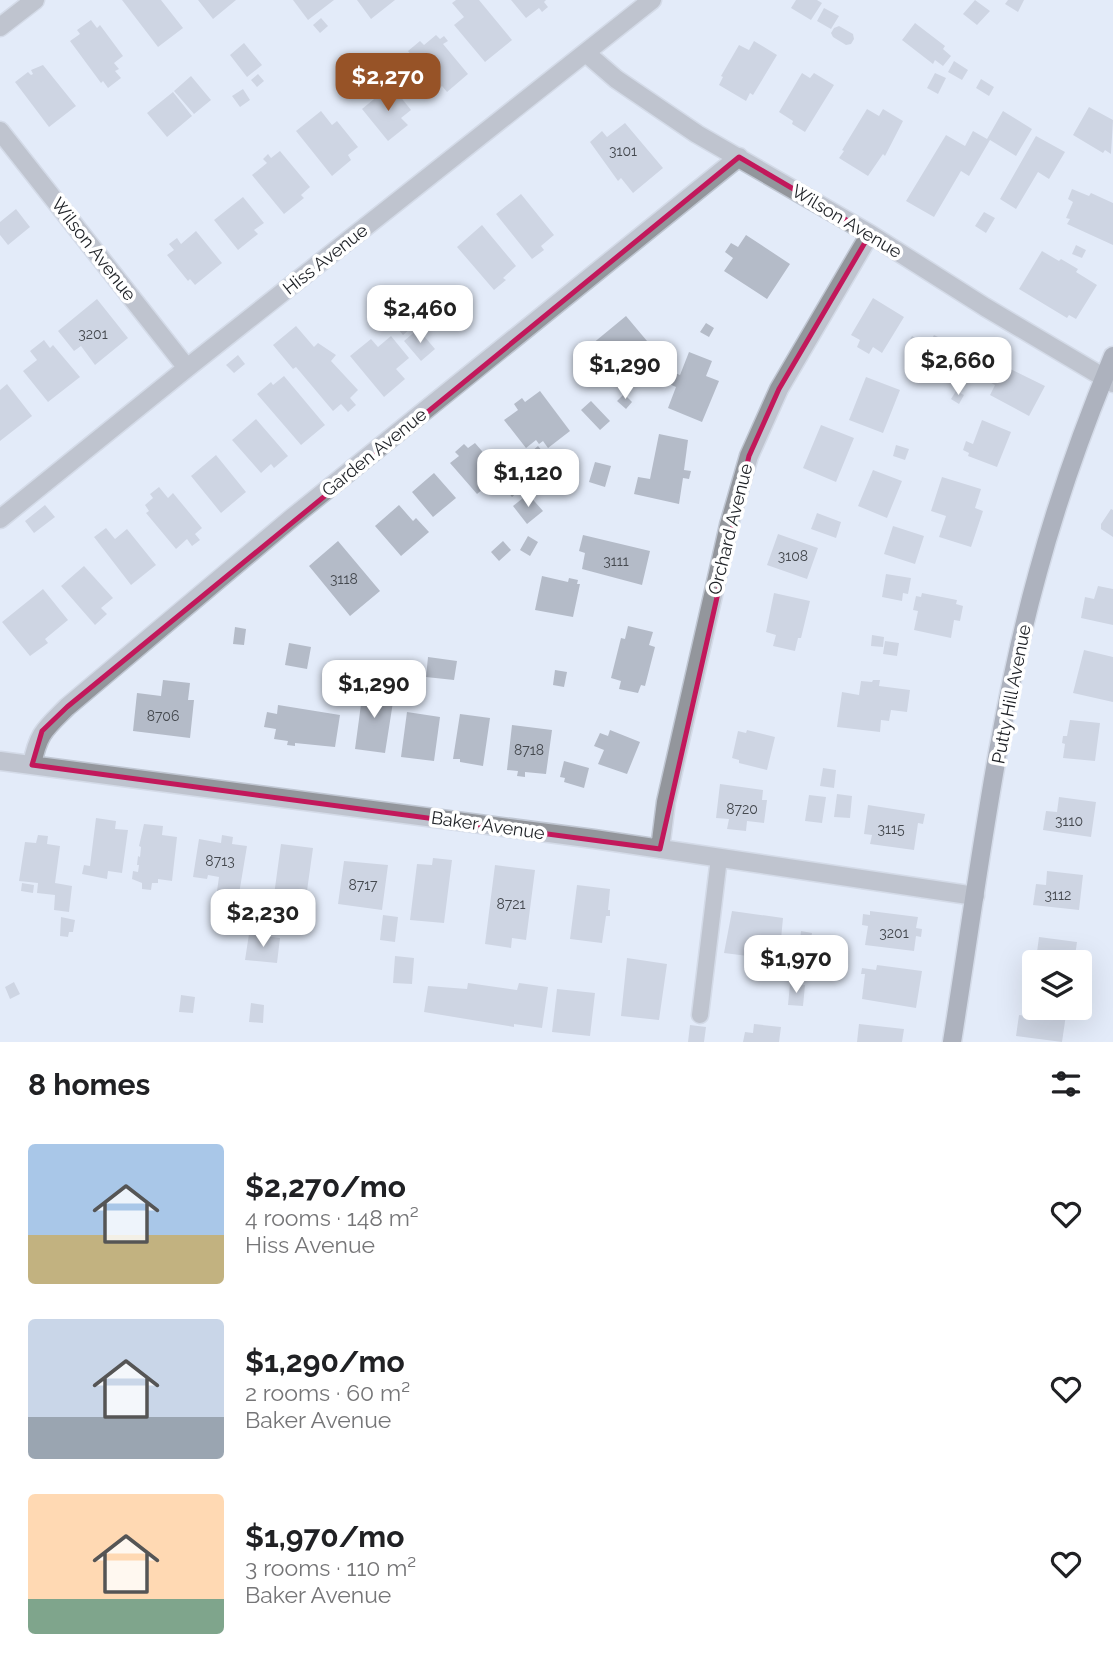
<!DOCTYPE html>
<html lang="en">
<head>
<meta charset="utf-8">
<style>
	:root { --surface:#fff; --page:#f2f2f2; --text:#202124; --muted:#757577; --accent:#975327 }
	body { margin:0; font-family:Raleway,sans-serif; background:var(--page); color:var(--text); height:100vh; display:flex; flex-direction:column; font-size:26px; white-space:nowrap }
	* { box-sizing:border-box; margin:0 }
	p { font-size:23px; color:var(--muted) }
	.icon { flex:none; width:38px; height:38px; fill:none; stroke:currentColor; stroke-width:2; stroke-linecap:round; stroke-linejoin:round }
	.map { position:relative; height:1042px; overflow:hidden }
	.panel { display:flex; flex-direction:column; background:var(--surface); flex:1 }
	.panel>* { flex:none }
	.tools { position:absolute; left:1022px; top:950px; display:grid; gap:14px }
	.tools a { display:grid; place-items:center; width:70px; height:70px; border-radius:7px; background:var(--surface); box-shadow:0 7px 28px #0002; font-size:35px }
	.price { position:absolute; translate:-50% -60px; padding:0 16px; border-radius:14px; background:#fff; color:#222; font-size:23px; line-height:46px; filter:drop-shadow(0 2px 4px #0008) }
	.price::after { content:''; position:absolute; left:50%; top:42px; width:21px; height:16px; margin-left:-10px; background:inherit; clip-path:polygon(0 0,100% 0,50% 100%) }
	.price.selected { background:var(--accent); color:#fff }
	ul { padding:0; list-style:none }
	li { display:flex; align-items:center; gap:21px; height:175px; padding:0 28px }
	li span { display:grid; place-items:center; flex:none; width:196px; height:140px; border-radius:7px; color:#555 }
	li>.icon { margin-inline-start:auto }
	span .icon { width:84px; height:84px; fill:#fffc; stroke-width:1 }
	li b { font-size:30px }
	h2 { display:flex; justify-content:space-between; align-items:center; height:84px; padding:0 28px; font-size:30px }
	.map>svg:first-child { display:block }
	.building { fill:#b4bbc8 }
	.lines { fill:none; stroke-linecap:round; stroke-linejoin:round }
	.service-casing { stroke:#c0c7d3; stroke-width:19 }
	.minor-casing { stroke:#c0c7d3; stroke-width:21 }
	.secondary-casing { stroke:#c0c7d3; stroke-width:21 }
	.service { stroke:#93969c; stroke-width:16 }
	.minor { stroke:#93969c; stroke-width:18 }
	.secondary { stroke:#6a6e76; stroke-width:18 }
	.marked { fill:none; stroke:#c2185b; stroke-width:5; stroke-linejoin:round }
	.labels { text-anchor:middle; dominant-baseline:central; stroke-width:7; stroke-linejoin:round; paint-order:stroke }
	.number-label { font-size:14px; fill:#44484e }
	.street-label { font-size:18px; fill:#1e2126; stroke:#fff }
</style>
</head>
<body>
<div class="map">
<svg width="1113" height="1042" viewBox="0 0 1113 1042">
	<rect width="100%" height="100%" fill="#e3ebf9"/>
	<path class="building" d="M122,0H161L183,28L158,47Z
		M198,0H236L213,19Z
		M293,0H334L308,20Z
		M357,0H395L371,19Z
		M456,0H479L512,40L485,62L454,25L464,17L452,3Z
		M511,0H546L544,2L548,7L542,12L539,8L526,18Z
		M796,0H817L822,3L811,20L791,8Z
		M975,0L990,11L977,25L963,14Z
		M1008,0H1024L1018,12L1005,4Z
		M824,8L839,16L831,29L817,21Z
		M321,18L328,26L320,33L313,25Z
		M91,20L97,28L100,25L123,56L114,63L119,69L115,71L121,78L108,88L103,81L101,83L70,41L80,34L77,30Z
		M915,23L945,46L943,49L951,56L943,66L935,60L933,64L902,40Z
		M839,26L853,34L854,39L851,44L846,45L833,37L831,33L834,28Z
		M436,35L440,39L444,36L448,41L443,44L468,74L447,92L442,86L430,96L408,69L417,63L408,51L420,41L424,45Z
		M754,41L777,55L753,95L750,93L746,101L719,85L723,77L721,76L739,45L749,50Z
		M244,43L262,65L247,77L230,55Z
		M954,61L968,70L962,80L948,72Z
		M43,65L76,106L49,127L15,82L28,72L31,75L33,74L31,70Z
		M802,73L810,78L814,73L834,85L805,132L792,124L793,121L779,112Z
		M935,73L946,78L938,94L927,88Z
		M258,74L264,81L257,87L251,80Z
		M191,76L211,100L194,114L174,91Z
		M981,79L994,87L989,96L976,88Z
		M391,85L411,110L401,118L408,125L388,141L362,109Z
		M243,89L250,100L240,107L232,96Z
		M173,92L192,116L167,137L147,113Z
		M1089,107L1113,120L1111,154L1105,150L1103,153L1073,135Z
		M867,109L879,116L883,109L903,121L885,156L883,154L868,176L839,158L844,151L842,150Z
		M321,111L332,125L337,121L358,147L348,155L351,160L332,176L296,131Z
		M1003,111L1032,129L1016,156L990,140L969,176L961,171L934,217L906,201L946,135L965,146L973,131L987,139Z
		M625,123L663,168L633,193L621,178L618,181L590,142L602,131L607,137Z
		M1036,136L1065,152L1049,179L1038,172L1016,209L1000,199Z
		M280,151L310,187L301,195L304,198L284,214L252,175L267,163L263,159L268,154L271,158Z
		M1072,189L1089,196L1091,193L1113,203V245L1067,224L1070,219L1066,218L1073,202L1068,199Z
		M521,194L554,235L541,246L544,250L532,259L496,214Z
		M243,197L264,223L254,230L258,234L238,250L214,220Z
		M16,209L30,227L8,245L0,235V222Z
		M984,212L995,218L986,233L975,226Z
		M482,225L516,266L503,278L506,280L494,290L457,247Z
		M196,231L222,263L195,285L190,279L188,281L167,255L174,250L169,244L177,238L181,244Z
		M746,235L790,264L767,299L724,271L733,258L725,252L731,243L738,247Z
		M1076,245L1086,250L1082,258L1072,254Z
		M1042,251L1059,261L1061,259L1078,269L1076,272L1097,285L1076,319L1069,315L1067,318L1019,289Z
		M873,298L904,317L882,353L873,347L869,354L857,347L860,340L851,335Z
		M97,299L128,338L95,365L81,346L74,351L58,331Z
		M405,313L415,325L403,335L393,323Z
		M626,316L647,341L607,375L586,349Z
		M706,323L714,328L709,337L700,332Z
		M296,326L314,347L318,343L336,355L331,361L358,390L350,398L356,405L348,412L341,404L333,411L296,367L293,369L273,345Z
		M418,329L435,349L421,361L404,341Z
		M934,335L962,349L947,379L919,365Z
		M391,336L409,358L396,369L405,379L384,397L350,356L371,339L378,347Z
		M912,336L920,341L915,350L907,344Z
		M44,340L50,348L53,345L80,377L48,402L23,371L37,360L30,351Z
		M689,352L712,361L706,376L719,381L702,422L668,408L676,387L667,383L672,372L680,375Z
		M238,355L245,364L234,373L226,365Z
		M988,358L1045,386L1029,416L990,395L995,385L978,376Z
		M284,376L325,425L301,445L257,394L271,382L273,385Z
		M866,377L900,390L883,433L849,420Z
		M7,384L32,416L0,441V390Z
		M540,391L570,431L548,448L543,441L539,444L536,440L526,448L504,420L518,410L514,404L522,398L525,402Z
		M956,391L964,395L959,404L951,399Z
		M624,394L632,402L626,409L617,401Z
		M591,401L610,421L600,430L581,410Z
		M256,419L288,456L274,468L271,464L261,473L232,440Z
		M982,420L1011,432L997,467L968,456L969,453L963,450L966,441L973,444Z
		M821,425L854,438L836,482L803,468Z
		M659,434L688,440L684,470L691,471L689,479L683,478L679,504L634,494L638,477L650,479Z
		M475,443L501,473L509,466L525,485L512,497L496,478L477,494L450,463L459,456L455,452L464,444L468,448Z
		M896,445L909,449L905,460L893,456Z
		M538,446L554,465L541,475L526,456Z
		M216,455L246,492L221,513L191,476Z
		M595,462L611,466L605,487L589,482Z
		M873,470L902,481L887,518L858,506Z
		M434,473L456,498L433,517L412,492Z
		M942,477L981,489L975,508L983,511L971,547L939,537L946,516L931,511Z
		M159,487L168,498L173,493L202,528L195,534L200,540L192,546L187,539L176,549L146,513L149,511L145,505L153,498L150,494Z
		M528,494L543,511L527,524L513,506Z
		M45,505L55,517L34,533L25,521Z
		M399,505L413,521L416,518L429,532L401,556L375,526Z
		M1111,509L1113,510V537L1101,529V524Z
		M817,513L841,522L836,538L811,529Z
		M893,526L924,536L915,564L884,554Z
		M106,528L115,539L127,529L156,565L131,585L94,537Z
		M778,534L818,548L807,579L767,565Z
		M583,535L650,551L642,585L582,569L585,553L579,551Z
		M528,536L538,542L530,556L520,550Z
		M338,541L380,591L350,616L309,566Z
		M503,541L511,550L499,561L491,552Z
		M84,566L113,598L101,608L107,614L95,625L61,586Z
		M886,574L911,578L908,594L903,593L902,601L882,597Z
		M542,576L568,582L569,578L578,580L577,584H580L573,617L535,610Z
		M1098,586L1113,589V625L1081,618L1085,597L1094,599Z
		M43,589L68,620L45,639L48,643L30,656L2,622Z
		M774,593L810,601L801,638H798L795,651L773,646L776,635L766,632Z
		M922,593L957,600L956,604L963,606L960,621L954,620L951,638L914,630L918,611L913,610L916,596L921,597Z
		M628,626L653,632L649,645L655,647L645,686L641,685L638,693L619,689L621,681L611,678L621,638L625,639Z
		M235,627L246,629L244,645L233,644Z
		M872,635L884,637L883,647L871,646Z
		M885,641L899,643L897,656L883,654Z
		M289,643L311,647L307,669L285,665Z
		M1084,650L1113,657V702L1073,693Z
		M428,657L457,661L454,680L426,677Z
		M555,670L567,672L564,687L553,685Z
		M163,680L190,683L188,700H194L190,738L133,731L137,693L161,696Z
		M873,680H880L879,686L910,690L907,712L891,710L889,721L881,720L880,732L837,727L842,692L859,695L861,681L872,682Z
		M366,685L391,688L390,701L393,702L385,753L355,749L362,697H364Z
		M278,705L340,715L335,747L295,743V746L287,745L288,741L274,739L276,729L264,727L267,712L277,714Z
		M407,712L440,717L434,761L401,757Z
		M460,714L490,718L483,766L460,762V759H453Z
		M1070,720L1100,723L1095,761L1063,758L1065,744L1062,743L1063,736H1067Z
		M512,725L552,730L546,774L525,772V777L517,776L518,771L507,770Z
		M610,730L640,742L627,774L598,764L604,750L594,746L600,733L608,736Z
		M747,730L775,737L767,770L739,763V760L732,758L738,731L746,733Z
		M564,761L589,768L584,788L564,782L565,778L560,777Z
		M823,768L836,770L834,788L820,786Z
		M720,784L763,790L762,800H767L764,823L747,821L746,831L727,829L729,819L716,818Z
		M837,794L852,796L850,818L834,817Z
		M809,795L826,797L822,823L805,821Z
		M1059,797L1096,802L1091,837L1043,830L1046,811L1057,812Z
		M868,805L925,814L923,824L918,823L914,850L870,844L872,835L864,834Z
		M96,818L116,821L115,829L128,830L122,873L108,871L107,879L82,874L84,865L90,866Z
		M144,824L163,826L162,835L177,837L172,881L158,879V883H152L151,890L142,889V883L132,879L133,871L138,872L139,865H137L138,856L140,857L141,847L139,846Z
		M38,835L48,836L47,844L60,846L55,883L72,886L69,912L54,910L55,895L37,893L38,883L19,881L25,842L36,843Z
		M222,835L233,837L232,844L247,846L239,894L217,891L219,877L208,875L207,879L193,877L199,839L221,843Z
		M281,844L313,848L306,898L303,897L302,907L291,906L290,910L283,909L284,905L277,904L278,895H274Z
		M433,858L452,860L444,923L410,920L417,864L432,865Z
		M344,861L388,865L382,910L338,904Z
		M495,865L535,870L526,940L512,938L511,948L485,944Z
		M1047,871L1083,875L1079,910L1033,905L1036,884L1046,885Z
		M22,883L34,885L33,893L21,891Z
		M577,885L610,889L608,910H610V916H606L602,943L570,939Z
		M732,911L783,918L779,960L724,953Z
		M870,911L918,917L916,928L922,929L921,937L916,936L914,951L865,945L868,926L862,925L863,914L870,915Z
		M383,915L398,917L395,942L380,940Z
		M61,917L75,920L73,932H69L68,937L60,936Z
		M801,931L812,933L810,943L800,941Z
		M249,934L280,938L277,963L245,960Z
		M1039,937L1077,942L1075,956L1086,957L1083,974L1080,973V962H1034V972L1025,971L1028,951L1037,952Z
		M395,956L414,958L412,984L393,983Z
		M627,958L667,964L659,1020L621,1016Z
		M877,965L922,971L916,1008L862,999L865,974H861L862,968L876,970Z
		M14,982L20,994L10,999L5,987Z
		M468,983L517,990L519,983L548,987L542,1028L514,1024V1027L424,1012L428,986L467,989Z
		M790,984L805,985L803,1006L788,1005Z
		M557,989L595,993L590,1036L552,1032Z
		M181,995L195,997L193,1013L179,1012Z
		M1029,1001H1034V1008H1067L1062,1042L1016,1036L1019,1015L1027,1016Z
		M251,1003L264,1005L263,1023L249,1022Z
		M754,1024L781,1027L779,1042H743L745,1032L753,1033Z
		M859,1024L904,1029L902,1042H857Z
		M690,1025L706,1027L704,1042H688Z"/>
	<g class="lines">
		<g class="service-casing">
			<path id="service" d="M700,1015L719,858"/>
		</g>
		<g class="minor-casing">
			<path id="minor" d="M0,27L35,0
				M586,53L616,79L697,134L870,234L985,307L1113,383
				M0,131L187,368
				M0,519L187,368L652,0
				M0,761L594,839L975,896
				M32,765C38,733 45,729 67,707L293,517L739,157
				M660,849L666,802L729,525L749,456L779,389L870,234"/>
		</g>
		<g class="secondary-casing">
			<path id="secondary" d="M952,1042C977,887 996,723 1038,572C1058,498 1084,426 1113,356"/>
		</g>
		<use href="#service" class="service"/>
		<use href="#minor" class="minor"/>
		<use href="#secondary" class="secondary"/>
	</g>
	<path d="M0 0H1113V1042H0ZM739,157L870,234L779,389L749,456L660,849L32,765L42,731L67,707Z" fill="#e3ebf9" fill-opacity=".55" fill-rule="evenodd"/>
	<path class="marked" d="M739,157L870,234L779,389L749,456L660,849L32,765L42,731L67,707Z"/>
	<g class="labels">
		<g class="number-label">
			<text x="623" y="151">3101</text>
			<text x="93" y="334">3201</text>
			<text x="793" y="556">3108</text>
			<text x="616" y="561">3111</text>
			<text x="344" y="579">3118</text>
			<text x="163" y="716">8706</text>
			<text x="529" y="750">8718</text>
			<text x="742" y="809">8720</text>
			<text x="1069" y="821">3110</text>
			<text x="891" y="829">3115</text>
			<text x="220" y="861">8713</text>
			<text x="363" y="885">8717</text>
			<text x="1058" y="895">3112</text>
			<text x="511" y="904">8721</text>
			<text x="894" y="933">3201</text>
		</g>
		<g class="street-label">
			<text transform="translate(847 221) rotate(31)">Wilson Avenue</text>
			<text transform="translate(94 249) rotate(52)">Wilson Avenue</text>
			<text transform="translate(325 259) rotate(-38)">Hiss Avenue</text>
			<text transform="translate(374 452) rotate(-39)">Garden Avenue</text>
			<text transform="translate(730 529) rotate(-76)">Orchard Avenue</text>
			<text transform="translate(1011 694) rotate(-79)">Putty Hill Avenue</text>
			<text transform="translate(488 825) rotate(8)">Baker Avenue</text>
		</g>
	</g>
</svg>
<div class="tools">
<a><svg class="icon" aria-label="layers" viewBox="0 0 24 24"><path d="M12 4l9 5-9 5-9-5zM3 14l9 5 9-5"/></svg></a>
</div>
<b class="price selected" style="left:388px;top:113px">$2,270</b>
<b class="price" style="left:420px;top:345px">$2,460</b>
<b class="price" style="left:958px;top:397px">$2,660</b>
<b class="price" style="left:625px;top:401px">$1,290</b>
<b class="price" style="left:528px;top:509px">$1,120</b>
<b class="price" style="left:374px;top:720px">$1,290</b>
<b class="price" style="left:263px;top:949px">$2,230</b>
<b class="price" style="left:796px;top:995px">$1,970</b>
</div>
<section class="panel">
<h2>8 homes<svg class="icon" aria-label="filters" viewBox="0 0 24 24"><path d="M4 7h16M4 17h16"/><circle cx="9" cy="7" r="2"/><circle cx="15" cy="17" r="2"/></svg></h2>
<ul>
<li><span style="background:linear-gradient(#a9c7e8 65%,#c2b280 0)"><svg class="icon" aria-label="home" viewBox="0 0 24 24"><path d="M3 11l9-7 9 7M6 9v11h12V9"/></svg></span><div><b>$2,270/mo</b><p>4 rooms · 148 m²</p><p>Hiss Avenue</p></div><svg class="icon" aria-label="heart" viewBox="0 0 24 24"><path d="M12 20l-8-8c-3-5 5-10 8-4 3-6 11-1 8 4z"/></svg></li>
<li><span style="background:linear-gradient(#c9d6e8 70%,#9aa5b1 0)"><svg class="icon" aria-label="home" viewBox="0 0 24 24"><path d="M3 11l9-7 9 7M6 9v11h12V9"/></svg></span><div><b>$1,290/mo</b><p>2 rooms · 60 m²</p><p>Baker Avenue</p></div><svg class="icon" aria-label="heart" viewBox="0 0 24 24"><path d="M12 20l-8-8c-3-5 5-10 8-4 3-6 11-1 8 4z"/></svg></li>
<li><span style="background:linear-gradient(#ffd9b3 75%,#7fa58c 0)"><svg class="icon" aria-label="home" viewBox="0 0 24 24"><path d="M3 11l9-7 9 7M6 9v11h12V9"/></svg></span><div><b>$1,970/mo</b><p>3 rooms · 110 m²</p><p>Baker Avenue</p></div><svg class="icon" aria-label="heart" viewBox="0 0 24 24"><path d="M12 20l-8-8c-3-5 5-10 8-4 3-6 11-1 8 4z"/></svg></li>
</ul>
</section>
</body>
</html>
